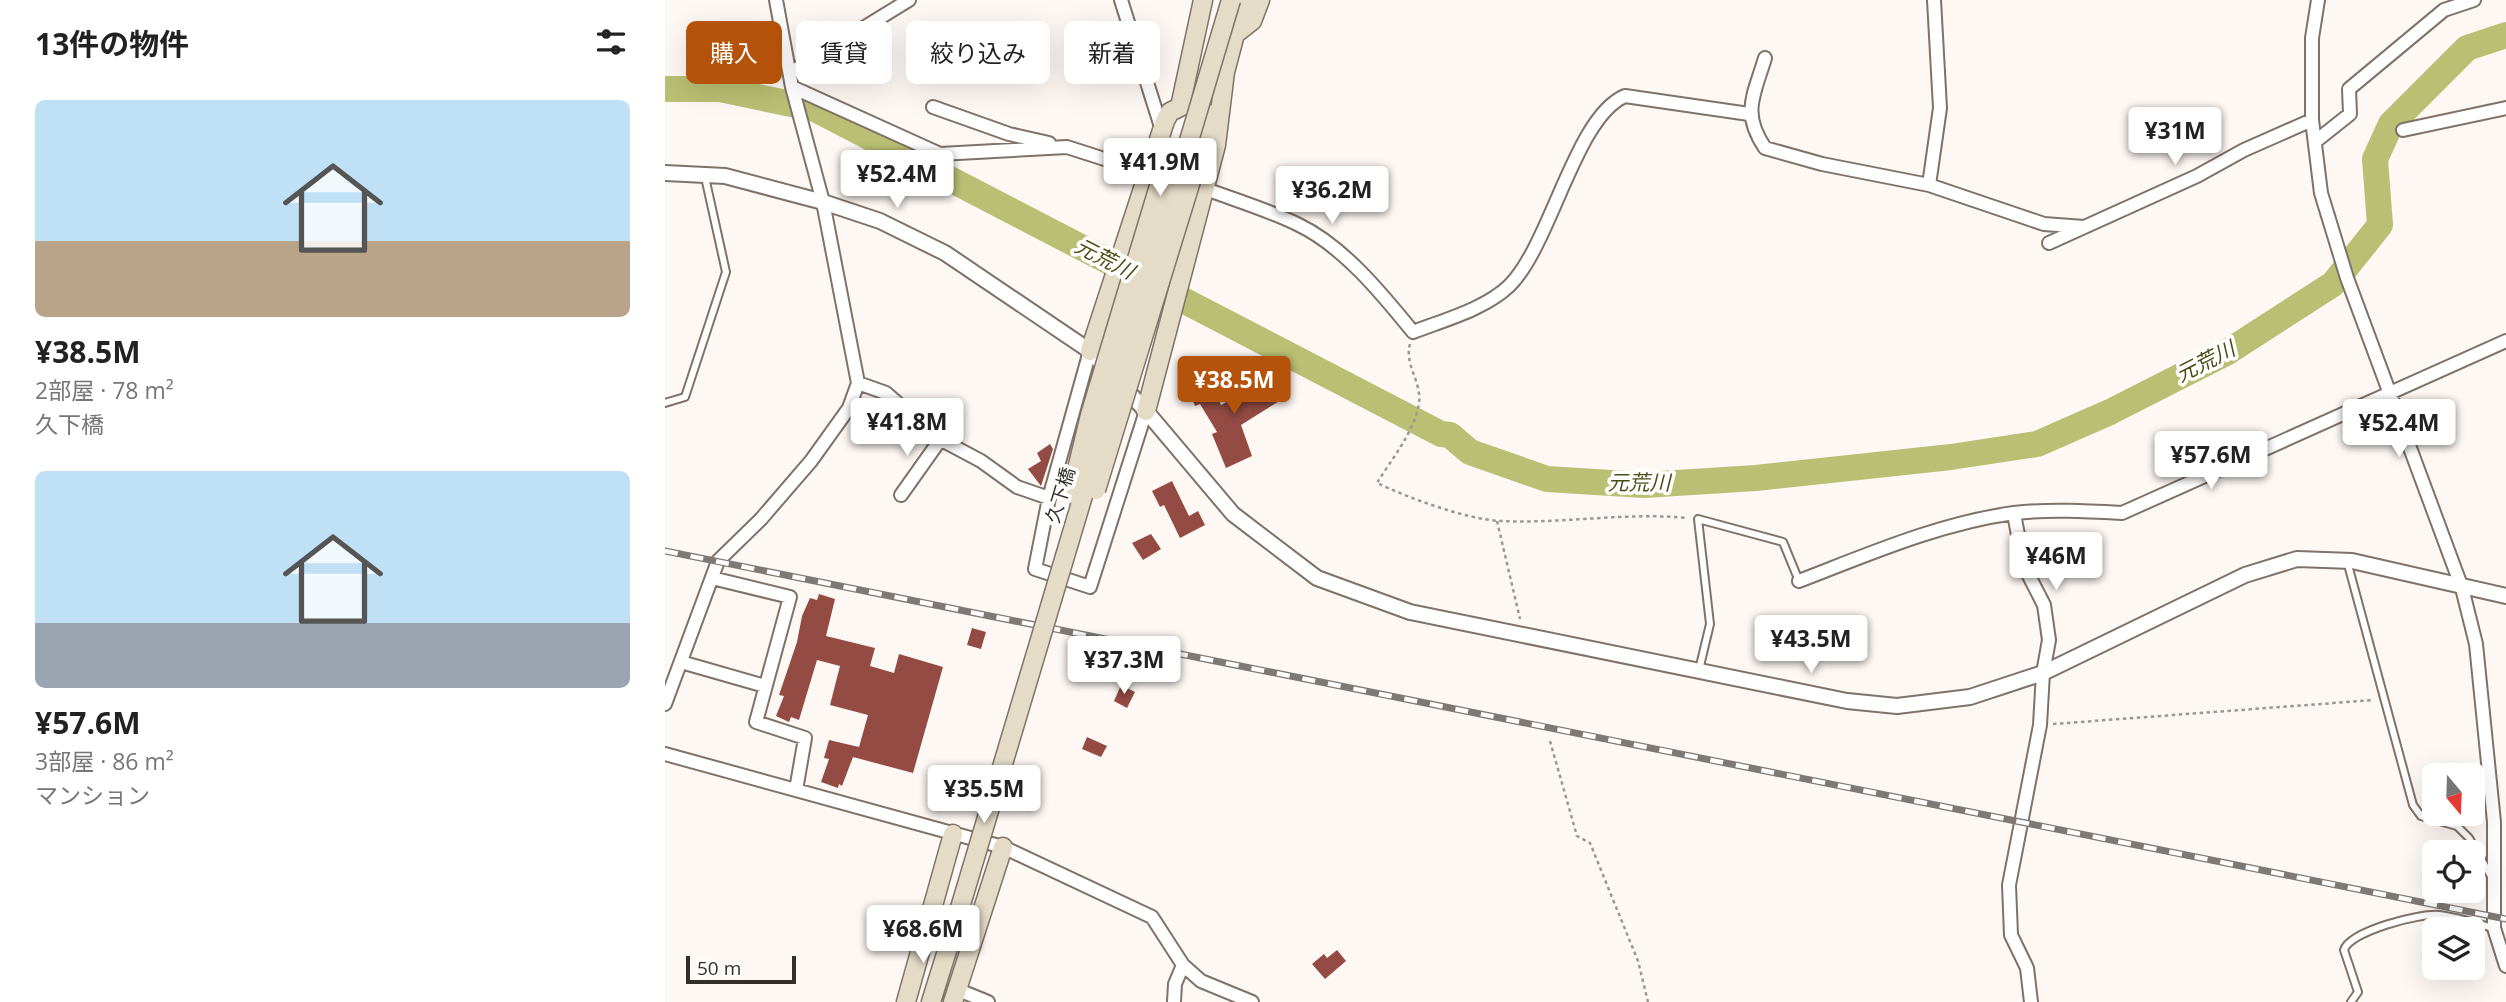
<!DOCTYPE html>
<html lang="ja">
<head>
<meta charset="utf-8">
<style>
	:root { --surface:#fff; --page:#f2f2f2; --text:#222; --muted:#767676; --accent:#b45309 }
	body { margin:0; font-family:"Open Sans","Noto Sans JP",sans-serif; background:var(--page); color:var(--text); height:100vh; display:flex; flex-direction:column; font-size:26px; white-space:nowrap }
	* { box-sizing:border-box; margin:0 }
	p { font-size:23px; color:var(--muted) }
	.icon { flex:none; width:38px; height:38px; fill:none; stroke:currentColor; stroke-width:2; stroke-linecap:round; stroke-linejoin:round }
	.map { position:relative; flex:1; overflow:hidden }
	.panel { display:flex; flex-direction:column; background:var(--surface); width:665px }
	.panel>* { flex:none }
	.hud { position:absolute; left:21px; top:21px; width:665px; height:63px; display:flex; gap:14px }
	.needle { width:46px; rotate:161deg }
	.controls { position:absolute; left:1757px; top:763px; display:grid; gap:14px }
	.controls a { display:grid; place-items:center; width:63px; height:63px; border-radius:10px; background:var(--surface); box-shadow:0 7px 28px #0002; font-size:35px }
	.scale { position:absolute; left:21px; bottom:18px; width:110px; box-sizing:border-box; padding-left:7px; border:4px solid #342e2b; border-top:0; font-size:19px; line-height:24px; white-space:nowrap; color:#342e2b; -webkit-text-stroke:5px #fff; paint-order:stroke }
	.price { position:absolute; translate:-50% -60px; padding:0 16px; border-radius:7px; background:#fff; color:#222; font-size:23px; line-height:46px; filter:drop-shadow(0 2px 4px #0008) }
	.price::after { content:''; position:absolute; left:50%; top:42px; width:21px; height:16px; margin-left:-10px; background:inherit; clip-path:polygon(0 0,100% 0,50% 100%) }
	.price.current { background:var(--accent); color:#fff }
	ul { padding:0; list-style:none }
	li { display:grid; align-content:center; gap:14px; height:371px; padding:0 35px }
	li span { display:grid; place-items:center; height:217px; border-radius:10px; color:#555 }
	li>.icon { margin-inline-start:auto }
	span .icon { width:126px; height:126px; fill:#fffc; stroke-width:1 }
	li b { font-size:30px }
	h2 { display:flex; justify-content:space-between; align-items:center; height:84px; padding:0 35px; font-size:30px }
	.pill { padding:0 24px; border-radius:10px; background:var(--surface); box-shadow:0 7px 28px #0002; font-size:24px; line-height:63px }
	.pill.current { background:var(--accent); color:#fff }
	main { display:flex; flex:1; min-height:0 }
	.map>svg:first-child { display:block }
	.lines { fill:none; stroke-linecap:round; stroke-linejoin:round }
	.river { stroke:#b9bf73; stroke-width:26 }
	.building { fill:#934b44 }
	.service-casing { stroke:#7f7269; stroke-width:10 }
	.minor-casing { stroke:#7f7269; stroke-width:16 }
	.tertiary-casing { stroke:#7f7269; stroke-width:18 }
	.secondary-casing { stroke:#7f7269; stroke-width:21 }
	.path { stroke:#9d9793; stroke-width:2.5; stroke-dasharray:3.5 3.5; stroke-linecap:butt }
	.service { stroke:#fff; stroke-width:6 }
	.minor { stroke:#fff; stroke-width:12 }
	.tertiary { stroke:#fff; stroke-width:14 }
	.secondary { stroke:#e5dcc8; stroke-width:18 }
	.rail-casing { stroke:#7f7976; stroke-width:7 }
	.rail { stroke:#fff; stroke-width:4.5; stroke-dasharray:13; stroke-linecap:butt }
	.secondary-bridge-casing { stroke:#7f7269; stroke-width:21; stroke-linecap:butt }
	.secondary-bridge { stroke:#e5dcc8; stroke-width:18 }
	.labels { text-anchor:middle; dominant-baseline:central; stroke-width:7; stroke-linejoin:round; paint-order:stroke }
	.street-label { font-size:19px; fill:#342e2b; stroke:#fff }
	.water-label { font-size:21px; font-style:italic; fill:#4b4e15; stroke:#fff }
</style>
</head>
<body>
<main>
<section class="panel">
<h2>13件の物件<svg class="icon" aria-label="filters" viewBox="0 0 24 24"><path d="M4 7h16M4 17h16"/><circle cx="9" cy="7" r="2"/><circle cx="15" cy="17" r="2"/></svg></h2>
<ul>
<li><span style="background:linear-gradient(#bfe0f5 65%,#b9a48a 0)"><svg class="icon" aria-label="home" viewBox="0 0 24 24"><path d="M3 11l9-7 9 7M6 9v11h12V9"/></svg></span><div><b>¥38.5M</b><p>2部屋 · 78 m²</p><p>久下橋</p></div></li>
<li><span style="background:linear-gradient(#bfe0f5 70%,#9aa5b1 0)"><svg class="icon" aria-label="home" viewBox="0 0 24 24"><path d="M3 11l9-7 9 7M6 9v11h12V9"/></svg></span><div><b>¥57.6M</b><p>3部屋 · 86 m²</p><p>マンション</p></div></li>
</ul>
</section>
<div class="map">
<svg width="1841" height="1002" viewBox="0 0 1841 1002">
	<rect width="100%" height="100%" fill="#fef8f4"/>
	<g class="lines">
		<path class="river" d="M0,89H55L150,109L776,434L785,435L805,452L882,479L979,485L1091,478L1286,457L1372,444L1445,412L1561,353L1668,284L1715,225L1710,159L1726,124L1802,48L1841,35"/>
	</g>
	<path class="building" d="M545,378L556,405L602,380L604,383L608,380L619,398L576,425L587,456L561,468L547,434L552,432L535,404L530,406L522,387Z
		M385,444L388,449L376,486L363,469L376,461L372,453Z
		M507,481L524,516L533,511L540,525L515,538L499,505L495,507L487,491Z
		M486,534L496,549L478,560L467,543Z
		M154,594L170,599L161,636L210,648L205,666L229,673L234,654L278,667L248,773L188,757L177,786L174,784L173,788L156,782L164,759L159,758L164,740L194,747L203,715L165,705L175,666L152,660L134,720L126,717L124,722L111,716L119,696L114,695L132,642L137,616L145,598L152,600Z
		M307,628L321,632L316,649L302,645Z
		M456,685L470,692L462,708L449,701Z
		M422,737L442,746L436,757L417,749Z
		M672,950L681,961L660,979L647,964L659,954L662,958Z"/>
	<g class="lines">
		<g class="service-casing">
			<path id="service" d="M0,403L20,397L61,272L40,177
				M1682,561L1748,805L1756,816L1792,826L1804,838L1827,878
				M1034,670L1045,624L1033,519L1118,542L1134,581
				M1686,1002L1693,992L1679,950C1685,931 1755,913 1774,915C1792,917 1810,923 1828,928"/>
		</g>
		<g class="minor-casing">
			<path id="minor" d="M456,0L497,130
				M1653,0L1647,38V120L1656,193L1682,278L1797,588L1811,644L1829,822V928L1841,966
				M1100,58C1089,95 1076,113 1100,148L1157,164L1264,185L1379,224L1419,227
				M125,73L244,0
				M127,87L275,154L402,147L483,173
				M268,107L344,134L384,143
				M1738,130L1841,108
				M1651,141L1685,114L1684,89L1779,10L1809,0
				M1264,185L1275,108L1269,0
				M538,188C570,200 604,210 634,225C678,246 718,295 748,332C779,320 820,309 844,286C886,245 910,117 960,96L1084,114
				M1384,243L1532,176L1579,150L1647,120
				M425,351L384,498L370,569L425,587L481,411
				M193,383L221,393L271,437L316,461L352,487L384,498
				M236,495L275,440
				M1349,514L1359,566L1379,605L1384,640L1378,673L1375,725L1344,885L1346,935L1362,968L1366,1002
				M47,578L125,597L91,722L140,738L131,790
				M1134,581C1204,554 1275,523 1349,513C1385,509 1421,511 1457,513L1841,341
				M16,662L100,686
				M0,704L53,561L96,519L146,461L184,408L193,383L158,202L127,87L111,0
				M0,754L338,847L487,917L518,965L536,981L587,1002
				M291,989L323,1002
				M509,1002L510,984L518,965"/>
		</g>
		<g class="tertiary-casing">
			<path id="tertiary" d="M0,173L60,176L158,202L215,221L280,253L425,351L481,411L568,514L652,578L745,612L1182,701L1232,706L1305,697L1378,673L1580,575L1632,559L1687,561L1841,596"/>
		</g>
		<g class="secondary-casing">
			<path id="secondary" d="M569,35L587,21L595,0
				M534,155L549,114
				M425,351L500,121L505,112L515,107L538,0
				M481,411L551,145L560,72L579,0
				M241,1002L288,834
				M266,1002L286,938
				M288,1002L338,847"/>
		</g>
		<path class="path" d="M745,344C739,365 757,382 754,403C750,431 726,460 712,483C744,498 800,519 835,521C898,524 960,512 1023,518
			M832,521L855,619
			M1388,724L1709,700
			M885,741L912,836L925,843L973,961L983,1002"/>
		<use href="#service" class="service"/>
		<use href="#minor" class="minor"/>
		<use href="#tertiary" class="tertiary"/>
		<use href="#secondary" class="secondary"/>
		<g class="rail-casing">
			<path id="rail" d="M0,551L1841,919"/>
		</g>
		<use href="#rail" class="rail"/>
		<g class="secondary-bridge-casing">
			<path id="secondary-bridge" d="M431,490L534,155
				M406,494L425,415L506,146
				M286,938L566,0"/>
		</g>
		<use href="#secondary-bridge" class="secondary-bridge"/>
	</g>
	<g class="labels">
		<g class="street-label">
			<text transform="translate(395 495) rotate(-73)">久下橋</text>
		</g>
		<g class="water-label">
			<text transform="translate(440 258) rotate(27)">元荒川</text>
			<text transform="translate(1540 361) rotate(-27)">元荒川</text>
			<text x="974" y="482">元荒川</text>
		</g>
	</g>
</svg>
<div class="controls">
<a><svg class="needle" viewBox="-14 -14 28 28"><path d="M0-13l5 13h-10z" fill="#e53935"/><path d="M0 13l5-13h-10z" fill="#767676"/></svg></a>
<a><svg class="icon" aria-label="locate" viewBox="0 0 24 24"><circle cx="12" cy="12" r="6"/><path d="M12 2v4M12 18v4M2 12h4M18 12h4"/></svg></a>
<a><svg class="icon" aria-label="layers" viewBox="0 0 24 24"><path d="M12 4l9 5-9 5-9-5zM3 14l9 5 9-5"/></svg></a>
</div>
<div class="scale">50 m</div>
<b class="price" style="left:1510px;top:167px">¥31M</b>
<b class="price" style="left:495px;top:198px">¥41.9M</b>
<b class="price" style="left:232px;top:210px">¥52.4M</b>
<b class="price" style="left:667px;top:226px">¥36.2M</b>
<b class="price current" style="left:569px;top:416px">¥38.5M</b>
<b class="price" style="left:242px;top:458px">¥41.8M</b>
<b class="price" style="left:1734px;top:459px">¥52.4M</b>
<b class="price" style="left:1546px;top:491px">¥57.6M</b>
<b class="price" style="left:1391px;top:592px">¥46M</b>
<b class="price" style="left:1146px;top:675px">¥43.5M</b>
<b class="price" style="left:459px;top:696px">¥37.3M</b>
<b class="price" style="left:319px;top:825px">¥35.5M</b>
<b class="price" style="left:258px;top:965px">¥68.6M</b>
<div class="hud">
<a class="pill current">購入</a>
<a class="pill">賃貸</a>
<a class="pill">絞り込み</a>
<a class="pill">新着</a>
</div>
</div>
</main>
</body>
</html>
